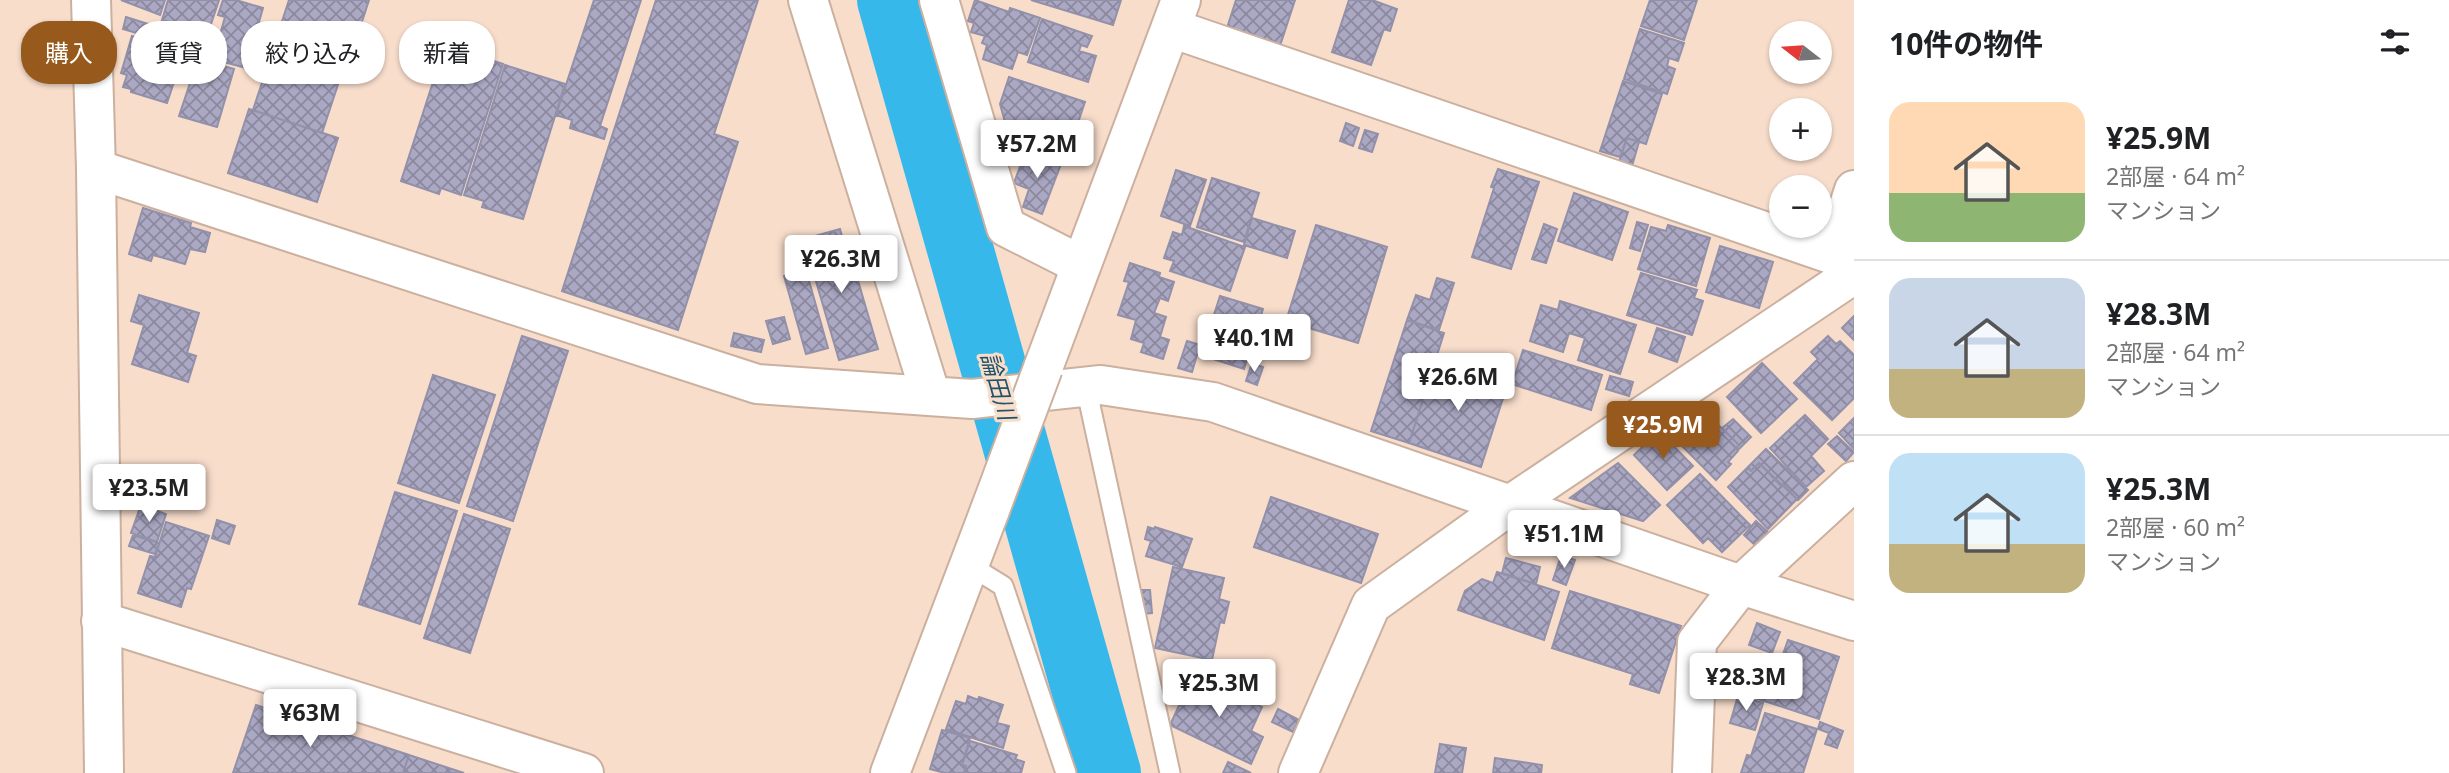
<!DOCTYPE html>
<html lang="ja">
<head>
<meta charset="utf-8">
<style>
	:root { --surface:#fff; --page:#f6f6f6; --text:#202124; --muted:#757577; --line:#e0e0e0; --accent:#975a1c }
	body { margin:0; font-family:"Noto Sans","Noto Sans JP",sans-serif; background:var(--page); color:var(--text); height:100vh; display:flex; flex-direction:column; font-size:26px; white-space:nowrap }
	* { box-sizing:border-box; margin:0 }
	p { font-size:23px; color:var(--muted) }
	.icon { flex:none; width:38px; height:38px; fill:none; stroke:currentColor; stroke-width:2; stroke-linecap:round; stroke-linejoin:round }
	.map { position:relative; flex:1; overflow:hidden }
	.details { display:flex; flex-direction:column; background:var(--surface); width:595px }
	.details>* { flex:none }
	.top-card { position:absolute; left:21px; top:21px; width:665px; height:63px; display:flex; gap:14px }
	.needle { width:46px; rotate:287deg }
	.controls { position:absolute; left:1769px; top:21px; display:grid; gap:14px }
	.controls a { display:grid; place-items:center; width:63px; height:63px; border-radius:50%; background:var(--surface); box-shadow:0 2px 5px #0004; font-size:35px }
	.price { position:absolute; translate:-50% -60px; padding:0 16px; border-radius:7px; background:#fff; color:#222; font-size:23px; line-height:46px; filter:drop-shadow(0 2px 4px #0008) }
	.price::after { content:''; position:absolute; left:50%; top:42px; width:21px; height:16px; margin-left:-10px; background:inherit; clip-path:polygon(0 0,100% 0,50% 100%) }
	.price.current { background:var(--accent); color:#fff }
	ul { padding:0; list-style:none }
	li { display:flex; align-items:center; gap:21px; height:175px; padding:0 35px }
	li+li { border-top:2px solid var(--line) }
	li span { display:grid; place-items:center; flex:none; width:196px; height:140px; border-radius:21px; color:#555 }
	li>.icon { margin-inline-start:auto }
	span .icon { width:84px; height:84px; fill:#fffc; stroke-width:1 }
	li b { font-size:30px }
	h2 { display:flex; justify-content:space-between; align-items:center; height:84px; padding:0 35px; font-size:30px }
	.pill { padding:0 24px; border-radius:28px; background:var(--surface); box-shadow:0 2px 5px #0004; font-size:24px; line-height:63px }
	.pill.current { background:var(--accent); color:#fff }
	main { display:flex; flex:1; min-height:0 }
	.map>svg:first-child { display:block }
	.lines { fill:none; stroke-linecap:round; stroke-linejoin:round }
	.river { stroke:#37b8eb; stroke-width:66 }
	.building { fill:url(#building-cross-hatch); stroke:#9390aa; stroke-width:2 }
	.service-casing { stroke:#cbb09f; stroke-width:23 }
	.minor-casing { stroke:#cbb09f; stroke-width:42 }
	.tertiary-casing { stroke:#cbb09f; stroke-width:42 }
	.service { stroke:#fff; stroke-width:19 }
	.minor { stroke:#fff; stroke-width:38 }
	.tertiary { stroke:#fff; stroke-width:38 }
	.tertiary-bridge-casing { stroke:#cbb09f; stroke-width:42; stroke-linecap:butt }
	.tertiary-bridge { stroke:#fff; stroke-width:38 }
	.labels { text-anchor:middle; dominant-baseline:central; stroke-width:6; stroke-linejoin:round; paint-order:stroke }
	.water-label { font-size:23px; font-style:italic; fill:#215369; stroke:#f8ddcb }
</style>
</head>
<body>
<main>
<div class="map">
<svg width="1854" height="773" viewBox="0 0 1854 773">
	<defs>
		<pattern id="building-cross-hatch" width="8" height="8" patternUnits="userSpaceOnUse" patternTransform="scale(1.75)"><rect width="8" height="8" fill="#aba8c4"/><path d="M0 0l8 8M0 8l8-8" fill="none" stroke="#8b889e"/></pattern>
	</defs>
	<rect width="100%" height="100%" fill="#f8ddcb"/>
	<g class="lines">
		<path class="river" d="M890,0L1108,773"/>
	</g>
	<path class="building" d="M121,0H165L160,15Z
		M168,0H219L208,33L162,20Z
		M223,0H236L263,8L246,68L213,59L225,17L218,15Z
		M289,0H369L360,28L357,27L322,133L253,110Z
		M594,0H641L600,126L607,129L604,139L570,128L572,120L556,115Z
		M656,0H758L714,134L738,142L678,330L562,291Z
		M975,0L1009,12L1010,8L1040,18L1027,55L1018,52L1012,69L983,59L987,45L982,43L985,36L971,32L974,23L968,21Z
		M1031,0H1121L1113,25Z
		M1236,0H1295L1278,52L1225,34Z
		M1349,0H1372L1397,9L1390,31L1384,29L1371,65L1332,52Z
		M1650,0H1697L1684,40L1641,26Z
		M126,17L151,25L147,36L123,29Z
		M1042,19L1092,36L1087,47L1081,45L1079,51L1096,56L1088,82L1028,62Z
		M160,27L185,34L181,47L156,40Z
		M1640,29L1684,43L1678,61L1669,58L1667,66L1675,69L1667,94L1624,79Z
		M132,36L184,52L167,103L131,92V89L123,87L127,75L121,73Z
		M195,37L217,44L213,58L191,51Z
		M445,45L503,64L461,195L441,188L439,194L401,181Z
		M198,59L234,69L217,127L179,116Z
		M505,65L565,84L523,219L482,207L484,201L464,195Z
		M1009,77L1085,102L1066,158L1010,140L1000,104Z
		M1623,81L1662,94L1646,144L1627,138L1620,157L1600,151Z
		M249,109L338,138L317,202L228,173Z
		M1346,123L1359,128L1353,146L1340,141Z
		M1365,130L1378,134L1372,152L1359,148Z
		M1627,138L1639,142L1632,166L1619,162Z
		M1026,150L1061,164L1042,214L1023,207L1029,189L1014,183Z
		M1498,169L1539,182L1511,269L1472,257L1494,188L1491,187Z
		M1176,170L1206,180L1190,226L1161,216Z
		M1212,178L1259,193L1244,242L1197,227Z
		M1574,193L1628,212L1612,260L1558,241Z
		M143,208L191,223L190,227L210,233L205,252L190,249L185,264L153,255L151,261L129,254Z
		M1252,218L1295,231L1287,258L1244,245Z
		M1637,222L1648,225L1640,251L1630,248Z
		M1544,224L1557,229L1546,263L1532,259Z
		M1316,225L1387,247L1358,343L1286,321Z
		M1668,225L1710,238L1696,286L1638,269L1651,227L1666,231Z
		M1184,226L1245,247L1230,291L1170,271L1174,261L1164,258L1173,232L1182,235Z
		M840,229L844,244L847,243L878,349L839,360L808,254H811L808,238Z
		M1720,246L1773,262L1759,308L1706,292Z
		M1130,263L1160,273L1159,277L1174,282L1168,301L1160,298L1154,313L1166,317L1160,337L1169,340L1163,359L1141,352L1144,343L1131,339L1136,320L1118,315L1129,282L1124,281Z
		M806,270L828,348L806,354L784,276Z
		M1641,273L1697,290L1694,298L1703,301L1692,335L1627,315Z
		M1437,278L1454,283L1439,330L1407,320L1416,295L1430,300Z
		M139,295L199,313L187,353L196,356L188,382L132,364L144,325L131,321Z
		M1220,296L1263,309L1244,369L1201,355Z
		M1560,301L1636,325L1620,374L1578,360L1585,338L1569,333L1563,352L1530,341L1541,305L1558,310Z
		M1854,316V340L1842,328Z
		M784,317L790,339L773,344L766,321Z
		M1407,320L1444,333L1409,443L1371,431Z
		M1657,328L1685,337L1677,362L1649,352Z
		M734,333L764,340L761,352L731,346Z
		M522,336L568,351L513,521L467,506Z
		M1828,336L1836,344L1840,341L1854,355V398L1832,420L1794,383L1818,359L1811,352Z
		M1187,341L1200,345L1192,372L1178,368Z
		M1523,350L1602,375L1591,410L1512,384Z
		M1437,357L1495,376L1491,390L1504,395L1481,467L1409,443Z
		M1252,363L1263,367L1257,385L1246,381Z
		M1762,363L1797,399L1761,433L1727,397Z
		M433,375L495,395L459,503L398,483Z
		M1610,376L1633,382L1629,396L1606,389Z
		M1805,415L1828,439L1811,456L1824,471L1806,487L1770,448Z
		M1709,416L1739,445L1736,448L1738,451L1728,462L1731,464L1716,480L1671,435L1681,424L1684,427L1691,420L1698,426Z
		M1854,418V449L1839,433Z
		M1733,419L1751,437L1738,450L1736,448L1739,445L1722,428Z
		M1659,431L1693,466L1667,490L1634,455Z
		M1837,436L1854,452L1846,461L1828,444Z
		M1766,449L1808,490L1798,500L1759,463L1751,471L1749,468L1743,472Z
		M1618,463L1660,505L1643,521L1570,498Z
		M1759,463L1781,486L1783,484L1797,499L1768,529L1728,487L1743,472L1749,468L1751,471Z
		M1700,474L1750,525L1722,552L1708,538L1703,543L1667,505Z
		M395,492L457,511L420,624L359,604Z
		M1271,497L1378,534L1361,583L1254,547Z
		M141,505L166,514L157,542L131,533Z
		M464,514L510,529L470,653L424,638Z
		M217,520L235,526L229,544L212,538Z
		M1756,521L1768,532L1755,545L1744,535Z
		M166,522L209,536L191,589L187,588L181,607L138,593L150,556L155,557Z
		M1148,527L1154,529L1155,527L1192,539L1182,567L1146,556L1151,541L1145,539Z
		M133,535L159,543L155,554L129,546Z
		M1561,556L1575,560L1566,585L1553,580Z
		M1506,558L1540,567L1536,584L1502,573Z
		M1173,567L1224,578L1219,599L1229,602L1224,623L1220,622L1212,660L1155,648Z
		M1497,572L1559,592L1544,640L1458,610L1465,591L1482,579L1493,583Z
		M1141,590H1150L1152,613L1143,614Z
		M1570,591L1681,626L1659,693L1630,684L1633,674L1552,648Z
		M1757,623L1780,632L1772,653L1749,645Z
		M1788,640L1839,657L1819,719L1734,691L1741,669L1754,673L1757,665L1777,671Z
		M1193,675L1262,707L1251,731L1263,737L1251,764L1170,725Z
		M968,696L978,700L979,697L1003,705L997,723L1009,726L1003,748L946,729L956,701L966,704Z
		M1738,696L1763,703L1755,730L1730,723Z
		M256,705L409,755L403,773H233Z
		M1278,709L1299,720L1293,732L1272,722Z
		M1765,713L1817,729L1803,773H1741L1747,755L1751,756Z
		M1820,722L1843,731L1837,748L1825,744L1829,733L1818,729Z
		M942,730L970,738L962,765L966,766L964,773H945L930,769Z
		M970,741L1017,755L1015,759L1024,762L1021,773H964L966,766L962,765Z
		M1440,744L1466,748L1462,773H1435Z
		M409,755L464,773H403Z
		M1495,758L1542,765L1541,773H1493Z
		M1228,762L1251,773H1223Z"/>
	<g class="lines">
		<g class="service-casing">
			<path id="service" d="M1086,387L1170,773
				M969,565L1003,586L1066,773"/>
		</g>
		<g class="minor-casing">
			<path id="minor" d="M91,0L96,169L104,773
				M808,0L931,396
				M939,0L1006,227L1081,265
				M1171,28L1854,262
				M96,169L757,384L972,399L1101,385L1213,402L1741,585L1854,621
				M1833,255L1854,190
				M101,621L584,773
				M1298,773L1371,605L1510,505L1854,274
				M1692,773L1697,642L1741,585L1854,481"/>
		</g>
		<g class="tertiary-casing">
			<path id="tertiary" d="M1043,368L1181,0
				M890,773L990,510"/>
		</g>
		<use href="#service" class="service"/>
		<use href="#minor" class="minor"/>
		<use href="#tertiary" class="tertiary"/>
		<g class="tertiary-bridge-casing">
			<path id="tertiary-bridge" d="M990,510L1043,368"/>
		</g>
		<use href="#tertiary-bridge" class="tertiary-bridge"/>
	</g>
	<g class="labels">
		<g class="water-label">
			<text transform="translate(999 386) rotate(74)">論田川</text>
		</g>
	</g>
</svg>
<div class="controls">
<a><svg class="needle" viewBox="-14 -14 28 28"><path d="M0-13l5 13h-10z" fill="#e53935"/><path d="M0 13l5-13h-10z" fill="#757577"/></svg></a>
<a>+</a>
<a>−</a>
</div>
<b class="price" style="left:1037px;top:180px">¥57.2M</b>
<b class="price" style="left:841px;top:295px">¥26.3M</b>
<b class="price" style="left:1254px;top:374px">¥40.1M</b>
<b class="price" style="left:1458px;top:413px">¥26.6M</b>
<b class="price current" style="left:1663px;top:461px">¥25.9M</b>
<b class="price" style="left:149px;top:524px">¥23.5M</b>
<b class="price" style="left:1564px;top:570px">¥51.1M</b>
<b class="price" style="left:1746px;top:713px">¥28.3M</b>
<b class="price" style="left:1219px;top:719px">¥25.3M</b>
<b class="price" style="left:310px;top:749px">¥63M</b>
<div class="top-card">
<a class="pill current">購入</a>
<a class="pill">賃貸</a>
<a class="pill">絞り込み</a>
<a class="pill">新着</a>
</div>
</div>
<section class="details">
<h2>10件の物件<svg class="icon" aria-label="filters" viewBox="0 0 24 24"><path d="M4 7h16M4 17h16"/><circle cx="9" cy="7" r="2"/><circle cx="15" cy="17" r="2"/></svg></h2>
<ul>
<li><span style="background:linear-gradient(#ffd9b3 65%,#8fb573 0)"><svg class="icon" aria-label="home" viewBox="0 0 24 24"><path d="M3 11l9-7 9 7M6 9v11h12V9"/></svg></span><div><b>¥25.9M</b><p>2部屋 · 64 m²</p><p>マンション</p></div></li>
<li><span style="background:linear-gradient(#c9d6e8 65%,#c2b280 0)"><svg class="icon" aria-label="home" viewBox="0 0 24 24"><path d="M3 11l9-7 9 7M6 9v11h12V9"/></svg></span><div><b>¥28.3M</b><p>2部屋 · 64 m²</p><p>マンション</p></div></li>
<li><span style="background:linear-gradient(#bfe0f5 65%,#c2b280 0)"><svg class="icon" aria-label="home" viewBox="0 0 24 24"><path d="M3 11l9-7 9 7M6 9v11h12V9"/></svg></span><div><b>¥25.3M</b><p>2部屋 · 60 m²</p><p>マンション</p></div></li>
</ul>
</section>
</main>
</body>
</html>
